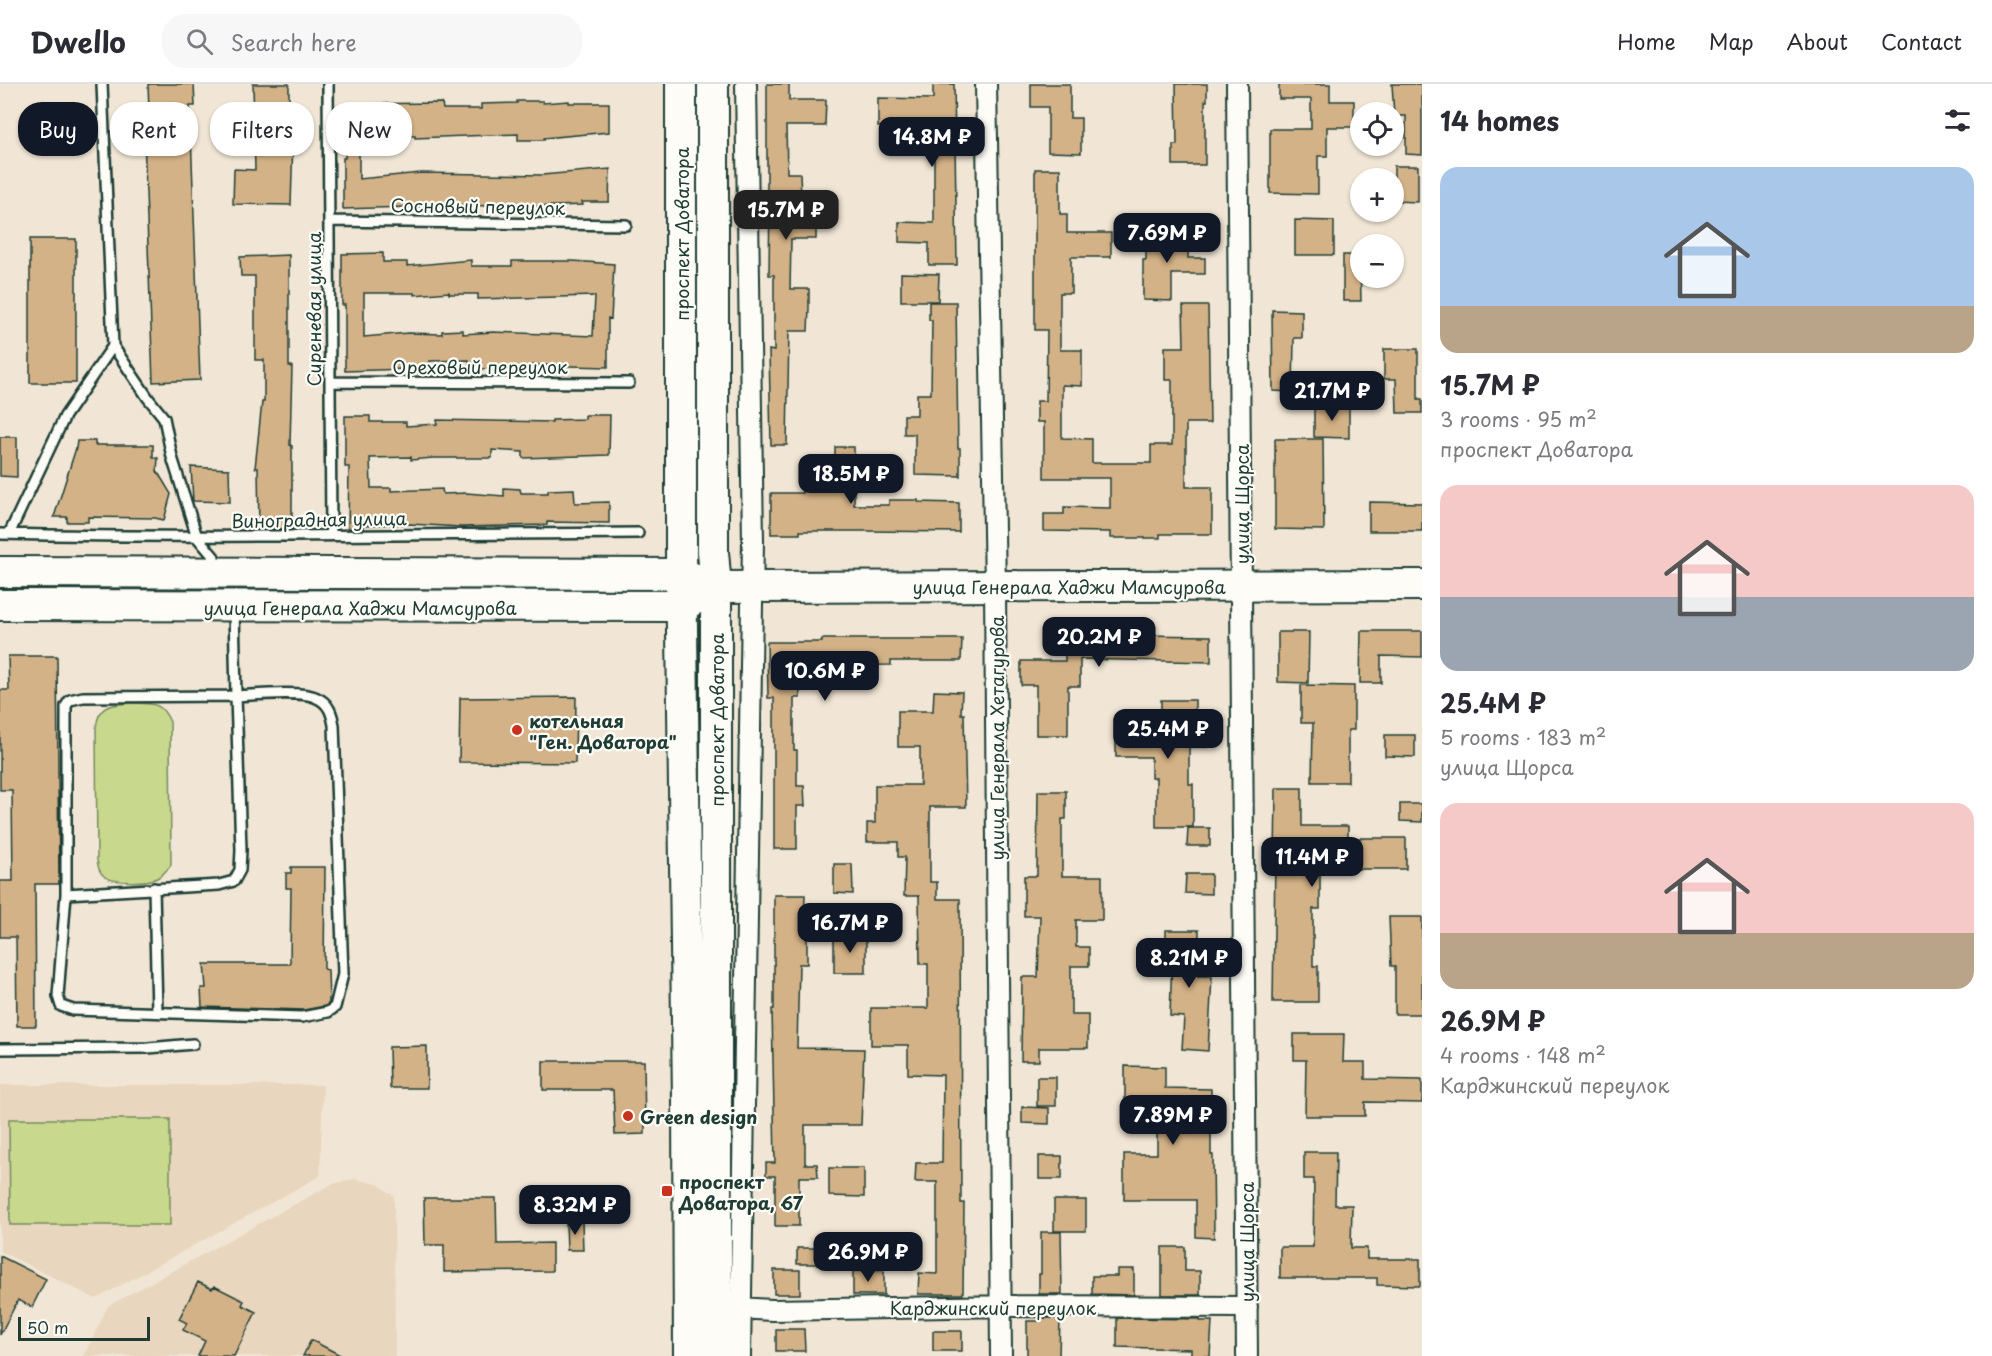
<!DOCTYPE html>
<html lang="en">
<head>
<meta charset="utf-8">
<style>
	:root { --surface:#fff; --page:#f7f7f7; --text:#2b2b33; --muted:#7c7c81; --line:#e1e1e2; --accent:#111827 }
	body { margin:0; font-family:"Playpen Sans",sans-serif; background:var(--page); color:var(--text); height:100vh; display:flex; flex-direction:column; font-size:22px; white-space:nowrap }
	* { box-sizing:border-box; margin:0 }
	p { font-size:20px; color:var(--muted) }
	.icon { flex:none; width:33px; height:33px; fill:none; stroke:currentColor; stroke-width:2; stroke-linecap:round; stroke-linejoin:round }
	.map { position:relative; flex:1; overflow:hidden }
	.panel { display:flex; flex-direction:column; background:var(--surface); width:570px }
	.panel>* { flex:none }
	.banner { position:absolute; left:18px; top:18px; width:570px; height:54px; display:flex; gap:12px }
	.buttons { position:absolute; left:1350px; top:18px; display:grid; gap:12px }
	.buttons a { display:grid; place-items:center; width:54px; height:54px; border-radius:50%; background:var(--surface); box-shadow:0 2px 4px #0004; font-size:30px }
	.scale { position:absolute; left:18px; bottom:15px; width:132px; box-sizing:border-box; padding-left:6px; border:3px solid #1f3d34; border-top:0; font-size:16px; line-height:21px; white-space:nowrap; color:#1f3d34; -webkit-text-stroke:4px #fdfcf7; paint-order:stroke }
	.price { position:absolute; translate:-50% -51px; padding:0 14px; border-radius:12px; background:var(--accent); color:#fff; font-size:20px; line-height:39px; filter:drop-shadow(0 2px 3px #0008) }
	.price::after { content:''; position:absolute; left:50%; top:36px; width:18px; height:14px; margin-left:-9px; background:inherit; clip-path:polygon(0 0,100% 0,50% 100%) }
	.price.selected { background:#222; color:#fff }
	ul { padding:0; list-style:none }
	li { display:grid; align-content:center; gap:12px; height:318px; padding:0 18px }
	li span { display:grid; place-items:center; height:186px; border-radius:18px; color:#555 }
	li>.icon { margin-inline-start:auto }
	span .icon { width:108px; height:108px; fill:#fffc; stroke-width:1 }
	li b { font-size:26px }
	h2 { display:flex; justify-content:space-between; align-items:center; height:72px; padding:0 18px; font-size:26px }
	.pill { padding:0 21px; border-radius:24px; background:var(--surface); box-shadow:0 2px 4px #0004; font-size:21px; line-height:54px }
	.pill.selected { background:var(--accent); color:#fff }
	header { display:flex; align-items:center; gap:36px; box-sizing:border-box; height:84px; padding:0 30px; background:var(--surface); border-bottom:2px solid var(--line) }
	header strong { font-size:28px }
	nav { display:flex; gap:33px; margin-inline-start:auto; font-size:21px }
	.search { width:420px; height:54px; background:var(--page); display:flex; align-items:center; gap:15px; box-sizing:border-box; padding:0 21px; border-radius:24px; color:var(--muted); font-size:22px }
	main { display:flex; flex:1; min-height:0 }
	.map>svg:first-child { display:block }
	.built { fill:#e8d6be }
	.green { fill:#c8d88c; stroke:#748a60; stroke-width:1.5 }
	.building { fill:#d4b287; stroke:#1f3d34; stroke-width:1.5; fill-rule:evenodd }
	.lines { fill:none; stroke-linecap:round; stroke-linejoin:round }
	.lane-casing { stroke:#1f3d34; stroke-width:14 }
	.street-casing { stroke:#1f3d34; stroke-width:24 }
	.primary-casing { stroke:#1f3d34; stroke-width:34 }
	.lane { stroke:#fdfcf7; stroke-width:9 }
	.street { stroke:#fdfcf7; stroke-width:20 }
	.primary { stroke:#fdfcf7; stroke-width:30 }
	.poi-dot { fill:#c8321e; stroke:#fdfcf7; stroke-width:2 }
	.labels { text-anchor:middle; dominant-baseline:central; stroke-width:4.5; stroke-linejoin:round; paint-order:stroke }
	.street-label { font-size:18px; fill:#1f3d34; stroke:#fdfcf7 }
	.poi-label { font-size:18px; font-weight:bold; fill:#1f3d34; stroke:#fdfcf7; text-anchor:start }
</style>
</head>
<body>
<header>
<strong>Dwello</strong>
<div class="search"><svg class="icon" aria-label="search" viewBox="0 0 24 24"><circle cx="10" cy="10" r="6"/><path d="M15 15l6 6"/></svg>Search here</div>
<nav><a>Home</a><a>Map</a><a>About</a><a>Contact</a></nav>
</header>
<main>
<div class="map">
<svg width="1422" height="1272" viewBox="0 0 1422 1272">
	<rect width="100%" height="100%" fill="#f1e6d5"/>
	<filter id="ink" filterUnits="userSpaceOnUse"><feTurbulence type="fractalNoise" baseFrequency=".0167" numOctaves="2"/><feDisplacementMap in="SourceGraphic" scale="12" xChannelSelector="R" yChannelSelector="G"/><feConvolveMatrix kernelMatrix="1 2 1 2 8 2 1 2 1" color-interpolation-filters="sRGB"/></filter>
	<g filter="url(#ink)">
		<path class="built" d="M0,1001H323L320,1092L96,1215L0,1167Z
			M353,1095L378,1100L394,1112L395,1272H84L108,1222L332,1100Z"/>
		<path class="green" d="M131,619C152,620 161,617 170,638L171,781C167,786 163,791 157,794C147,799 114,799 105,793C99,789 98,782 97,776L96,643C99,620 110,621 131,619Z
			M9,1035H170V1141H10Z"/>
		<path class="building" d="M148,0H194L195,22H190L200,296L153,298L143,26H149Z
			M253,0H289V24H292L291,57H293L291,121L233,120L234,85L255,86Z
			M767,0H789V16H826L825,42H786L787,89H800L802,141H816V155H791L790,205H809V224L808,247H789L787,361H771L769,266L774,267V191H769L770,109H767Z
			M933,0H954L957,181H929V159L899,158V138L934,139V43H878V14L933,15Z
			M1031,0H1070V34H1081V69L1048,68V23H1031Z
			M1176,0H1207V17H1205V81H1173V61H1177Z
			M1279,0H1330V17H1354V43H1327V72H1318V110L1270,109V45H1311V15H1279Z
			M1392,0H1422V71L1406,70V32H1394Z
			M517,17H543V19L569,17V19H609V48L544,54V56H518V50L415,54V52H388V41L359,42V95L421,89L542,91L610,85L609,118H582L583,121L529,123V125L472,121L343,125V74H345L344,20L442,19L443,25H481V20L517,19Z
			M1394,82H1418V118L1394,117Z
			M1035,85H1060V130H1067V149H1111V173H1071V209H1060V266H1082V302L1062,301V354L1092,355V379H1151V361H1172V296H1165V263H1184L1183,222H1208L1210,339H1186V403H1212V450H1160V454H1110V448L1044,447V430H1064V423L1110,424V394H1044V338H1037V317H1046L1047,246H1035Z
			M1295,136L1334,137V171H1295Z
			M1146,148H1188V174H1205V190H1172V217L1143,216V176H1146Z
			M30,155H76V299H30Z
			M383,169V178H407V182L471,176V182H512V177H573L614,180L611,235L608,234V283L532,281V285H504V283L470,286L469,276L430,277V289L407,288V285L345,287V221H342V170ZM449,208V210H478V215L595,212L593,252L493,248L463,250V246L442,247V250L408,249L364,253V209H414V211Z
			M289,171V282H292L290,361L292,362V445H259L258,384H255L262,318H264V276H255V192H241L240,173Z
			M1343,171H1360L1361,217H1343Z
			M901,189L939,190L938,217H901Z
			M929,218H956L958,364H960V392L915,391V350H904V331H917V310H931L932,236H929Z
			M1272,226L1302,227V254H1294L1293,308L1273,307Z
			M1384,265H1418V315H1422V329H1397L1396,295H1384Z
			M1314,323H1349V354L1314,353Z
			M585,331H610L609,371L523,374V368L492,366V374H433L411,376V373L370,374L371,404H391V407L442,405L443,410L466,409L504,412V404L520,405L521,409H548V406L574,405L575,419L609,418V439L547,438V441L461,443L410,440L363,441V444H348L349,383H345V332H370V338H406V342L437,340V336L552,338V336L585,335Z
			M0,353H17V393L0,392Z
			M1275,355H1323L1324,446L1275,445Z
			M77,357H95V361H153V374H158L157,387L171,410L164,436L155,434L88,433V438H67V433H54L76,364Z
			M835,363H854V421H889V416H918V418L959,419V448L869,447H800V450H771V409H802V376H835Z
			M191,383L229,385L230,418L193,417Z
			M1369,418L1422,419V447H1369Z
			M1361,547H1422V573L1381,572V599H1360Z
			M1278,548H1309L1308,599L1278,598Z
			M1065,550L1211,552V578L1080,575V602H1068V651H1036V601H1021V577H1065Z
			M822,555H962L961,577H891V581L799,582L800,614H794V666H797V702H804L805,722H797V765H774V614H768L767,558H822Z
			M8,572H57L59,800H35L36,942H17L16,853H0V797H13L12,706H0V606H9Z
			M1301,601L1354,602V646H1348V698H1312L1313,639H1301Z
			M934,607L962,608L961,630H964L966,723H930V798H937V815H960L961,1119H964L963,1210H918L919,1189L937,1190V1098H915L916,1079H942L943,991L908,990V961H871V924H928V880H920L919,812H904L905,773H898V758H867V739H875V701H920V663H898V627H933Z
			M576,613L575,679L459,678L460,614Z
			M1161,616H1195V648H1207V663H1189V700H1193V743H1156V694H1151V673H1116V647H1161Z
			M1385,651H1415V673L1385,672Z
			M1276,704H1302V742H1348V754H1406V785H1320V825H1313V882H1318V918H1273Z
			M1038,707H1066V735H1062V792H1102V836H1076V863H1089V882H1071V931H1088V964H1039V977H1021L1022,893H1038L1040,832H1024V792H1037Z
			M1400,720H1422V738L1400,737Z
			M1188,744H1210V762H1187Z
			M834,780H852L853,810L834,809Z
			M291,783H325L324,885L328,886L329,919L325,922L304,926L202,923L201,904H206L204,880H290L291,804H286V789H291Z
			M1186,790H1211V810L1185,809Z
			M774,811H805L804,849H807V880H799L797,964L864,965L861,1041H805V1080H817L818,1093H799V1142H775V1092H766V1079H775L772,925H774Z
			M1389,833H1422V930H1395V882H1391Z
			M1166,846H1199L1198,892H1212L1208,967L1182,965L1184,933L1170,932L1172,872H1166Z
			M834,850H866V889H834Z
			M1294,950H1344L1343,978H1365V995L1422,996V1019L1365,1018V1032H1305L1306,976H1294Z
			M427,962V1004H390L389,963Z
			M543,977H644L645,1050L615,1051L613,1006H543Z
			M1125,982L1165,983V1004L1211,1005V1071H1213L1214,1154L1196,1153V1116H1124V1070H1157V1020H1125Z
			M1037,993H1056V1022H1037Z
			M1022,1023L1049,1024V1040L1022,1039Z
			M1304,1068H1336L1335,1121H1352L1351,1164H1367V1175H1420V1202L1377,1201V1194H1280V1163H1313L1314,1095H1304Z
			M1039,1072H1062V1095H1039Z
			M829,1084H864V1113L829,1112Z
			M424,1114H496L497,1160L552,1159V1187L444,1188V1161H425Z
			M1054,1116H1086V1147H1054Z
			M582,1138L583,1166H567L566,1139Z
			M1041,1148H1061L1062,1210H1039V1190H1041Z
			M1162,1163H1185V1187H1200V1211H1162Z
			M797,1164H830V1180H797Z
			M0,1172L46,1195L32,1223L18,1216L0,1251Z
			M1117,1185H1134V1211L1092,1210V1192H1117Z
			M774,1186H800V1210H774Z
			M853,1187H884V1211H853Z
			M198,1198L212,1205L214,1202L244,1217L242,1221L256,1228L234,1272H198L205,1257L183,1246L187,1239L179,1235Z
			M1039,1234H1060L1059,1272H1027V1237H1039Z
			M1117,1234L1200,1235V1237H1212L1210,1272H1191V1265L1117,1263Z
			M776,1245H804L805,1267H776Z
			M933,1247H962V1267H933Z
			M311,1256L342,1272H303Z"/>
		<g class="lines">
			<g class="lane-casing">
				<path id="lane" d="M102,0L113,262
					M328,0L331,450
					M329,137L626,141
					M113,262L148,314L164,334L172,373L197,453L214,473V484
					M330,298L629,299
					M0,450C212,455 425,450 638,449
					M9,450L65,332L113,262
					M154,804L157,928
					M66,810L219,801L234,797L240,786L241,766L236,612C255,611 302,606 317,614C329,619 332,630 334,641L343,890L335,923L328,928L302,933L73,926L61,922L58,912L66,810V622L70,616L83,613L236,612L234,526
					M0,965L148,964L193,960"/>
			</g>
			<g class="street-casing">
				<path id="street" d="M986,0L995,503L1001,1272
					M1237,0L1247,1272
					M740,1224L772,1226L1010,1222L1247,1223
					M740,1272L753,457L746,0"/>
			</g>
			<g class="primary-casing">
				<path id="primary" d="M681,0V468L688,1017L689,1272
					M713,0V468L716,503V1272
					M0,488L683,490L716,503L1422,501
					M0,521L683,522L700,512"/>
			</g>
			<use href="#lane" class="lane"/>
			<use href="#street" class="street"/>
			<use href="#primary" class="primary"/>
		</g>
	</g>
	<g class="poi-dot">
		<circle cx="517" cy="646" r="6"/>
		<circle cx="628" cy="1032" r="6"/>
		<rect x="661" y="1101" width="12" height="12" rx="3"/>
	</g>
	<g class="labels">
		<g class="street-label">
			<text transform="translate(478 122) rotate(1)">Сосновый переулок</text>
			<text transform="translate(681 150) rotate(-90)">проспект Доватора</text>
			<text transform="translate(313 225) rotate(-90)">Сиреневая улица</text>
			<text x="480" y="282">Ореховый переулок</text>
			<text transform="translate(1241 420) rotate(-90)">улица Щорса</text>
			<text transform="translate(319 435) rotate(-1)">Виноградная улица</text>
			<text x="1069" y="502">улица Генерала Хаджи Мамсурова</text>
			<text x="360" y="523">улица Генерала Хаджи Мамсурова</text>
			<text transform="translate(716 636) rotate(-90)">проспект Доватора</text>
			<text transform="translate(996 654) rotate(-90)">улица Генерала Хетагурова</text>
			<text transform="translate(1246 1158) rotate(-90)">улица Щорса</text>
			<text x="993" y="1223">Карджинский переулок</text>
		</g>
		<g class="poi-label">
			<text x="529" y="636">котельная<tspan x="529" dy="21">"Ген. Доватора"</tspan></text>
			<text x="640" y="1032">Green design</text>
			<text x="679" y="1097">проспект<tspan x="679" dy="21">Доватора, 67</tspan></text>
		</g>
	</g>
</svg>
<div class="buttons">
<a><svg class="icon" aria-label="locate" viewBox="0 0 24 24"><circle cx="12" cy="12" r="6"/><path d="M12 2v4M12 18v4M2 12h4M18 12h4"/></svg></a>
<a>+</a>
<a>−</a>
</div>
<div class="scale">50 m</div>
<b class="price" style="left:932px;top:84px">14.8M ₽</b>
<b class="price selected" style="left:786px;top:157px">15.7M ₽</b>
<b class="price" style="left:1167px;top:180px">7.69M ₽</b>
<b class="price" style="left:1332px;top:338px">21.7M ₽</b>
<b class="price" style="left:851px;top:421px">18.5M ₽</b>
<b class="price" style="left:1099px;top:584px">20.2M ₽</b>
<b class="price" style="left:825px;top:618px">10.6M ₽</b>
<b class="price" style="left:1168px;top:676px">25.4M ₽</b>
<b class="price" style="left:1312px;top:804px">11.4M ₽</b>
<b class="price" style="left:850px;top:870px">16.7M ₽</b>
<b class="price" style="left:1189px;top:905px">8.21M ₽</b>
<b class="price" style="left:1173px;top:1062px">7.89M ₽</b>
<b class="price" style="left:575px;top:1152px">8.32M ₽</b>
<b class="price" style="left:868px;top:1199px">26.9M ₽</b>
<div class="banner">
<a class="pill selected">Buy</a>
<a class="pill">Rent</a>
<a class="pill">Filters</a>
<a class="pill">New</a>
</div>
</div>
<section class="panel">
<h2>14 homes<svg class="icon" aria-label="filters" viewBox="0 0 24 24"><path d="M4 7h16M4 17h16"/><circle cx="9" cy="7" r="2"/><circle cx="15" cy="17" r="2"/></svg></h2>
<ul>
<li><span style="background:linear-gradient(#a9c7e8 75%,#b9a48a 0)"><svg class="icon" aria-label="home" viewBox="0 0 24 24"><path d="M3 11l9-7 9 7M6 9v11h12V9"/></svg></span><div><b>15.7M ₽</b><p>3 rooms · 95 m²</p><p>проспект Доватора</p></div></li>
<li><span style="background:linear-gradient(#f6c9c9 60%,#9aa5b1 0)"><svg class="icon" aria-label="home" viewBox="0 0 24 24"><path d="M3 11l9-7 9 7M6 9v11h12V9"/></svg></span><div><b>25.4M ₽</b><p>5 rooms · 183 m²</p><p>улица Щорса</p></div></li>
<li><span style="background:linear-gradient(#f6c9c9 70%,#b9a48a 0)"><svg class="icon" aria-label="home" viewBox="0 0 24 24"><path d="M3 11l9-7 9 7M6 9v11h12V9"/></svg></span><div><b>26.9M ₽</b><p>4 rooms · 148 m²</p><p>Карджинский переулок</p></div></li>
</ul>
</section>
</main>
</body>
</html>
